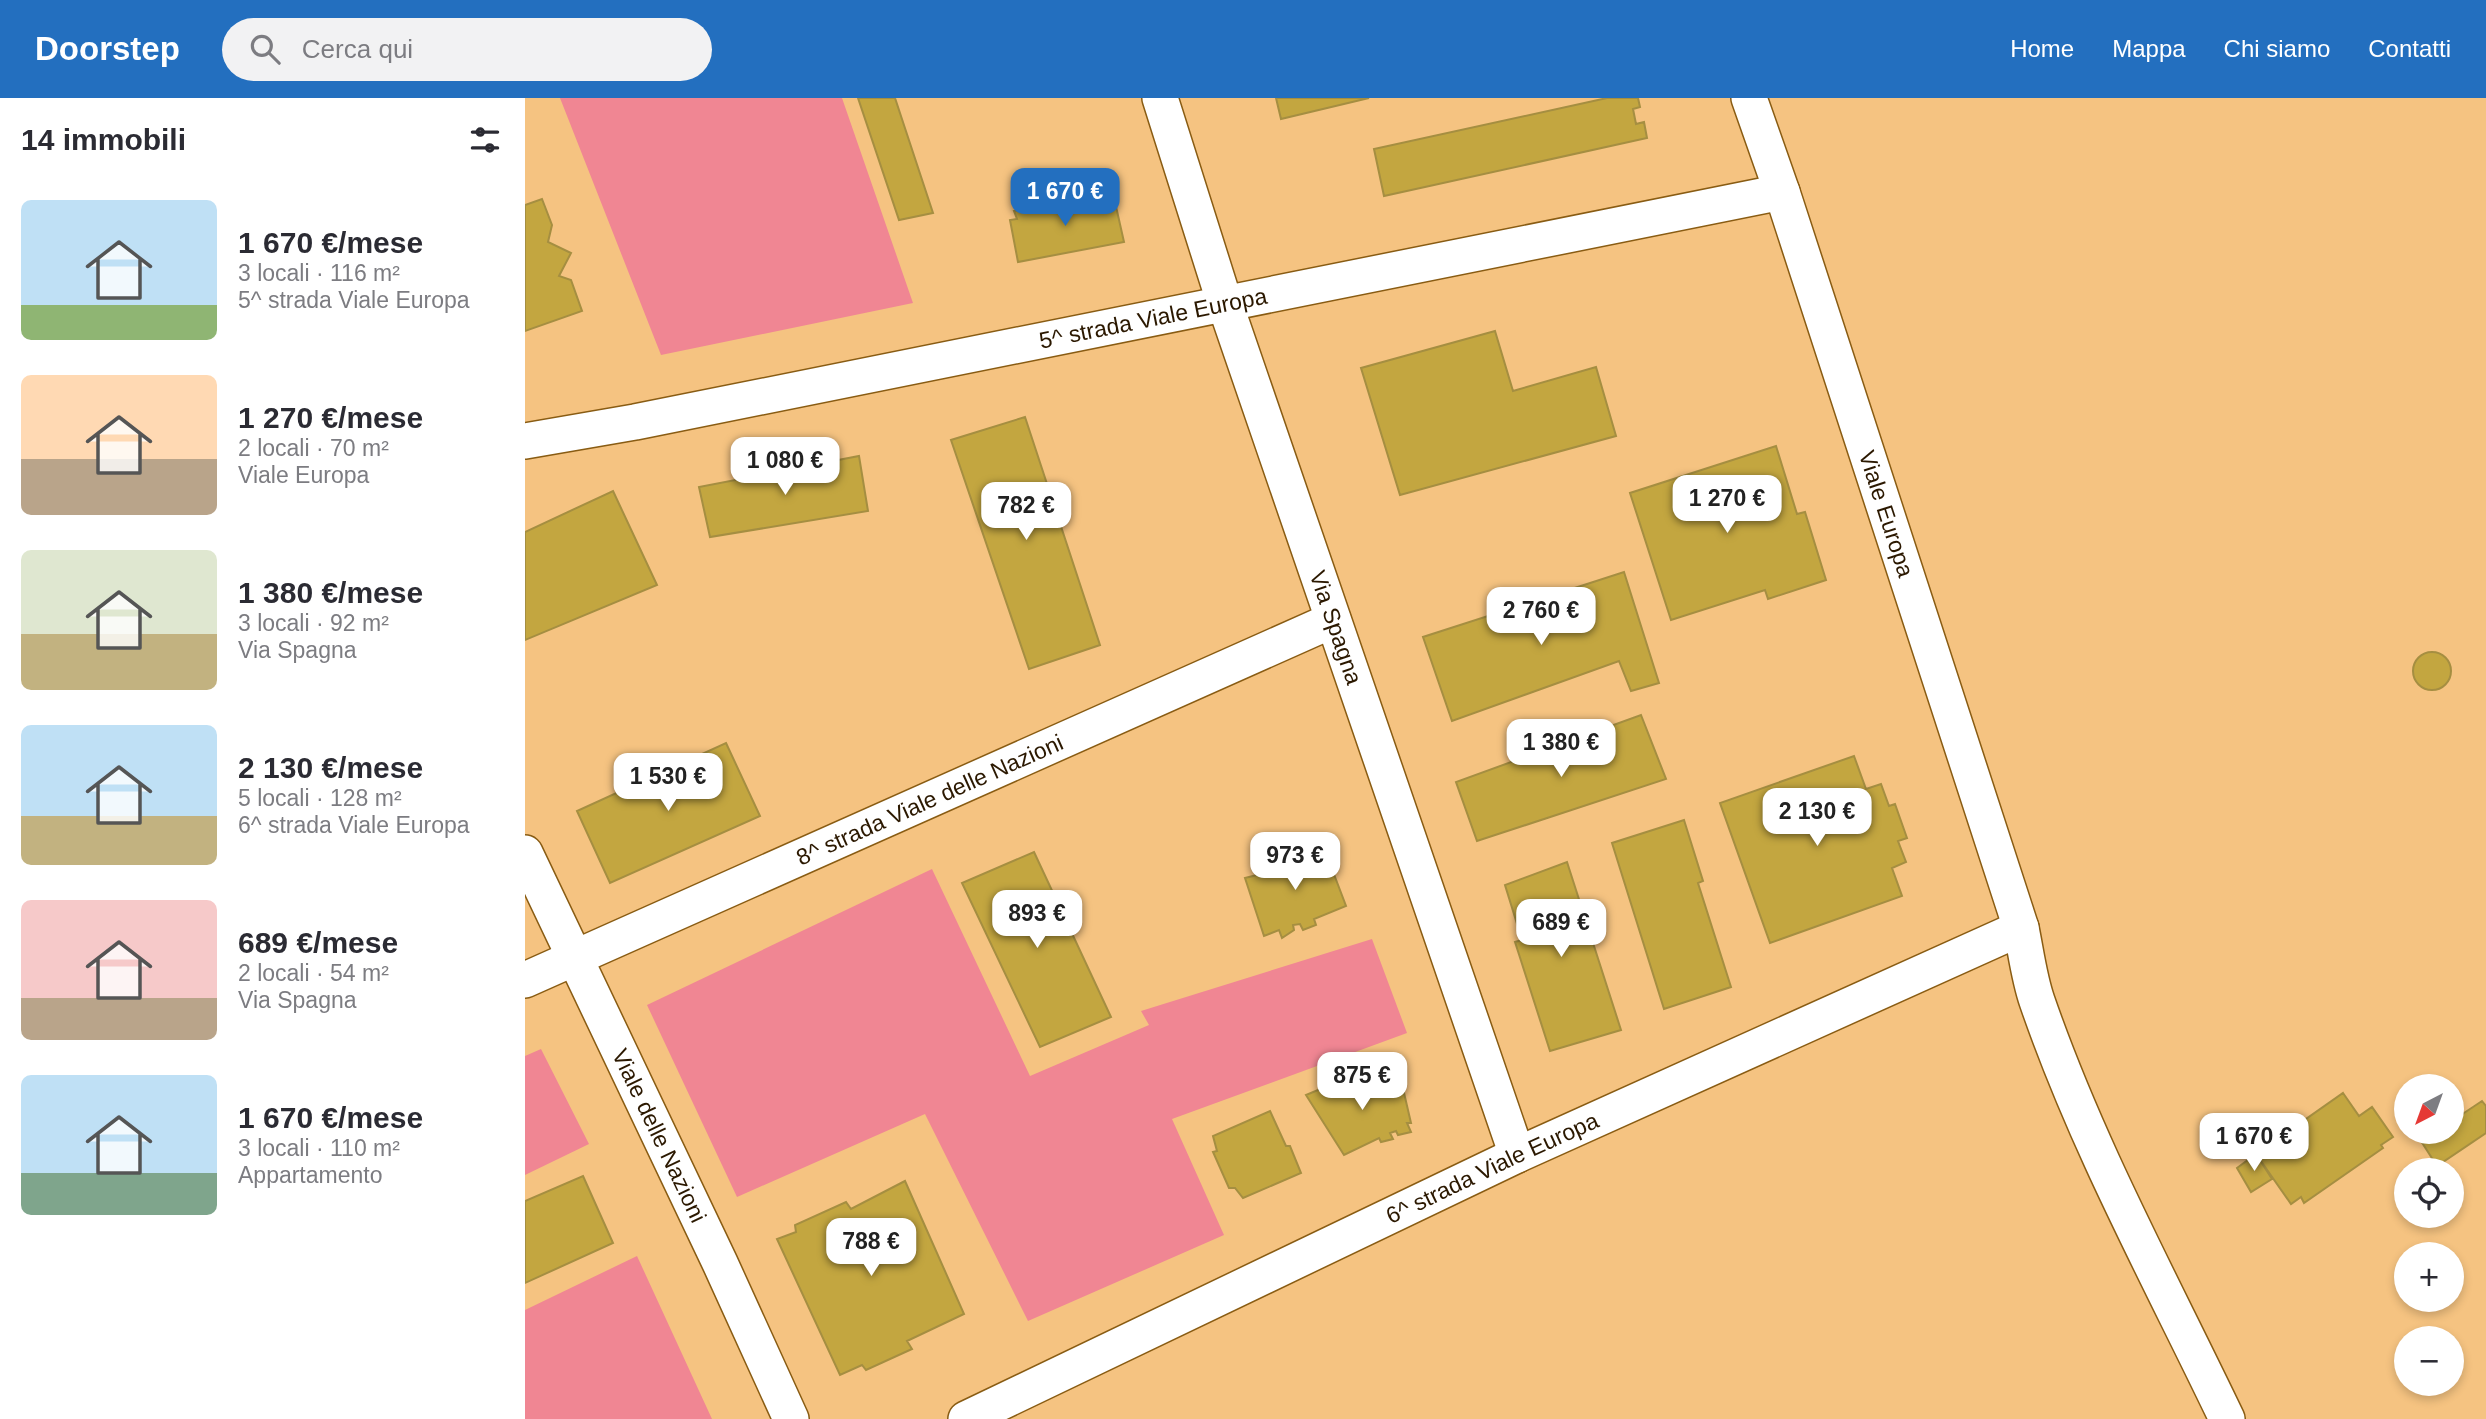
<!DOCTYPE html>
<html lang="it">
<head>
<meta charset="utf-8">
<style>
	:root { --surface:#fff; --page:#f2f2f3; --text:#2b2b33; --muted:#7c7c81; --accent:#236fbf }
	body { margin:0; font-family:Arial,sans-serif; background:var(--page); color:var(--text); height:100vh; display:flex; flex-direction:column; font-size:26px; white-space:nowrap }
	* { box-sizing:border-box; margin:0 }
	p { font-size:23px; color:var(--muted) }
	.icon { flex:none; width:38px; height:38px; fill:none; stroke:currentColor; stroke-width:2; stroke-linecap:round; stroke-linejoin:round }
	.map { position:relative; flex:1; overflow:hidden }
	.panel { display:flex; flex-direction:column; background:var(--surface); width:525px }
	.panel>* { flex:none }
	.needle { width:46px; rotate:221deg }
	.controls { position:absolute; left:1869px; top:976px; display:grid; gap:14px }
	.controls a { display:grid; place-items:center; width:70px; height:70px; border-radius:50%; background:var(--surface); box-shadow:0 4px 10px #0003; font-size:35px }
	.price { position:absolute; translate:-50% -60px; padding:0 16px; border-radius:14px; background:#fff; color:#222; font-size:23px; line-height:46px; filter:drop-shadow(0 2px 4px #0008) }
	.price::after { content:''; position:absolute; left:50%; top:42px; width:21px; height:16px; margin-left:-10px; background:inherit; clip-path:polygon(0 0,100% 0,50% 100%) }
	.price.on { background:var(--accent); color:#fff }
	ul { padding:0; list-style:none }
	li { display:flex; align-items:center; gap:21px; height:175px; padding:0 21px }
	li span { display:grid; place-items:center; flex:none; width:196px; height:140px; border-radius:10px; color:#555 }
	li>.icon { margin-inline-start:auto }
	span .icon { width:84px; height:84px; fill:#fffc; stroke-width:1 }
	li b { font-size:30px }
	h2 { display:flex; justify-content:space-between; align-items:center; height:84px; padding:0 21px; font-size:30px }
	header { display:flex; align-items:center; gap:42px; box-sizing:border-box; height:98px; padding:0 35px; background:var(--accent); color:#fff }
	header strong { font-size:33px }
	nav { display:flex; gap:38px; margin-inline-start:auto; font-size:24px }
	.search { width:490px; height:63px; background:var(--page); display:flex; align-items:center; gap:18px; box-sizing:border-box; padding:0 24px; border-radius:38px; color:var(--muted); font-size:26px }
	main { display:flex; flex:1; min-height:0 }
	.map>svg:first-child { display:block }
	.green { fill:#f08693 }
	.building { fill:#c3a640; stroke:#a58e41; stroke-width:2 }
	.lines { fill:none; stroke-linecap:round; stroke-linejoin:round }
	.minor-casing { stroke:#895c13; stroke-width:38 }
	.minor { stroke:#fff; stroke-width:35 }
	.labels { text-anchor:middle; dominant-baseline:central; stroke-width:7; stroke-linejoin:round; paint-order:stroke }
	.street-label { font-size:23px; fill:#2b1800; stroke:#ffead1 }
</style>
</head>
<body>
<header>
<strong>Doorstep</strong>
<div class="search"><svg class="icon" aria-label="search" viewBox="0 0 24 24"><circle cx="10" cy="10" r="6"/><path d="M15 15l6 6"/></svg>Cerca qui</div>
<nav><a>Home</a><a>Mappa</a><a>Chi siamo</a><a>Contatti</a></nav>
</header>
<main>
<section class="panel">
<h2>14 immobili<svg class="icon" aria-label="filters" viewBox="0 0 24 24"><path d="M4 7h16M4 17h16"/><circle cx="9" cy="7" r="2"/><circle cx="15" cy="17" r="2"/></svg></h2>
<ul>
<li><span style="background:linear-gradient(#bfe0f5 75%,#8fb573 0)"><svg class="icon" aria-label="home" viewBox="0 0 24 24"><path d="M3 11l9-7 9 7M6 9v11h12V9"/></svg></span><div><b>1 670 €/mese</b><p>3 locali · 116 m²</p><p>5^ strada Viale Europa</p></div></li>
<li><span style="background:linear-gradient(#ffd9b3 60%,#b9a48a 0)"><svg class="icon" aria-label="home" viewBox="0 0 24 24"><path d="M3 11l9-7 9 7M6 9v11h12V9"/></svg></span><div><b>1 270 €/mese</b><p>2 locali · 70 m²</p><p>Viale Europa</p></div></li>
<li><span style="background:linear-gradient(#dfe7d0 60%,#c2b280 0)"><svg class="icon" aria-label="home" viewBox="0 0 24 24"><path d="M3 11l9-7 9 7M6 9v11h12V9"/></svg></span><div><b>1 380 €/mese</b><p>3 locali · 92 m²</p><p>Via Spagna</p></div></li>
<li><span style="background:linear-gradient(#bfe0f5 65%,#c2b280 0)"><svg class="icon" aria-label="home" viewBox="0 0 24 24"><path d="M3 11l9-7 9 7M6 9v11h12V9"/></svg></span><div><b>2 130 €/mese</b><p>5 locali · 128 m²</p><p>6^ strada Viale Europa</p></div></li>
<li><span style="background:linear-gradient(#f6c9c9 70%,#b9a48a 0)"><svg class="icon" aria-label="home" viewBox="0 0 24 24"><path d="M3 11l9-7 9 7M6 9v11h12V9"/></svg></span><div><b>689 €/mese</b><p>2 locali · 54 m²</p><p>Via Spagna</p></div></li>
<li><span style="background:linear-gradient(#bfe0f5 70%,#7fa58c 0)"><svg class="icon" aria-label="home" viewBox="0 0 24 24"><path d="M3 11l9-7 9 7M6 9v11h12V9"/></svg></span><div><b>1 670 €/mese</b><p>3 locali · 110 m²</p><p>Appartamento</p></div></li>
</ul>
</section>
<div class="map">
<svg width="1961" height="1321" viewBox="0 0 1961 1321">
	<rect width="100%" height="100%" fill="#f5c381"/>
	<path class="green" d="M35,0H317L388,205L136,257Z
		M407,771L505,978L624,927L616,913L847,841L882,935L647,1021L699,1137L503,1223L400,1016L212,1099L122,907Z
		M16,951L64,1046L0,1077V958Z
		M112,1158L187,1321H0V1212Z"/>
	<path class="building" d="M333,0H370L408,115L374,122Z
		M751,0H844L756,21Z
		M1082,0H1113L1115,9L1108,11L1111,26L1119,24L1122,40L859,98L849,51Z
		M566,98L569,105L590,104L599,144L493,164L485,122L492,121L489,113Z
		M17,101L27,127L23,144L46,155L34,178L46,182L57,213L0,233V107Z
		M970,233L988,293L1071,269L1091,338L875,397L836,270Z
		M500,319L575,547L504,571L426,342Z
		M1251,348L1272,416L1280,414L1301,482L1243,501L1240,492L1146,522L1105,395Z
		M334,358L343,413L185,439L174,389Z
		M88,393L132,487L0,542V434Z
		M1099,474L1134,585L1106,593L1094,563L927,623L898,539Z
		M1888 573a19 19 0 1 1 38 0a19 19 0 1 1-38 0Z
		M1116,617L1141,681L952,743L931,684Z
		M201,645L235,718L85,785L52,713Z
		M1329,658L1341,691L1356,686L1364,708L1370,706L1382,740L1373,743L1381,764L1367,770L1377,798L1245,845L1195,705Z
		M1159,722L1178,783L1173,785L1206,889L1139,911L1087,745Z
		M799,750L821,808L789,821L791,827L778,832L775,826L768,827L769,832L757,840L754,832L739,838L720,780L736,776L734,768Z
		M509,754L586,919L515,949L437,785Z
		M1042,764L1096,932L1025,953L990,844L997,842L980,787Z
		M865,976L870,983L876,982L886,1025H882L886,1034L873,1037L871,1033L865,1035L868,1041L856,1044L854,1040L819,1057L781,997L824,979L831,992Z
		M1818,995L1834,1018L1847,1009L1868,1039L1856,1047L1858,1050L1779,1105L1776,1099L1766,1106L1731,1056Z
		M1957,1003L1961,1008V1035L1912,1068L1896,1043L1909,1034H1927V1023Z
		M745,1013L761,1048H765L776,1075L718,1100L710,1090H704L688,1054L692,1053L688,1038Z
		M1731,1056L1747,1081L1726,1094L1712,1070Z
		M58,1078L88,1145L0,1185V1103Z
		M380,1083L439,1216L382,1243L387,1251L341,1272L337,1267L315,1277L252,1141L271,1134L270,1127L321,1104L326,1111Z"/>
	<g class="lines">
		<g class="minor-casing">
			<g id="minor">
				<path id="s1" d="M635,0L700,206L992,1057"/>
				<path id="s2" d="M1224,0L1257,94L1496,830C1501,854 1504,880 1512,903C1562,1048 1636,1183 1702,1321"/>
				<path id="s3" d="M0,343L110,324L1257,94"/>
				<path id="s4" d="M0,755L195,1165L266,1321"/>
				<path id="s5" d="M0,882L808,522"/>
				<path id="s6" d="M441,1321L992,1057L1496,830"/>
			</g>
		</g>
		<use href="#minor" class="minor"/>
	</g>
	<g class="labels">
		<g class="street-label">
			<text stroke="none"><textPath href="#s3" startOffset="640">5^ strada Viale Europa</textPath></text>
			<text stroke="none"><textPath href="#s2" startOffset="438">Viale Europa</textPath></text>
			<text stroke="none"><textPath href="#s1" startOffset="558">Via Spagna</textPath></text>
			<text stroke="none"><textPath href="#s5" startOffset="443">8^ strada Viale delle Nazioni</textPath></text>
			<text stroke="none"><textPath href="#s4" startOffset="313">Viale delle Nazioni</textPath></text>
			<text stroke="none"><textPath href="#s6" startOffset="583">6^ strada Viale Europa</textPath></text>
		</g>
	</g>
</svg>
<div class="controls">
<a><svg class="needle" viewBox="-14 -14 28 28"><path d="M0-13l5 13h-10z" fill="#e53935"/><path d="M0 13l5-13h-10z" fill="#7c7c81"/></svg></a>
<a><svg class="icon" aria-label="locate" viewBox="0 0 24 24"><circle cx="12" cy="12" r="6"/><path d="M12 2v4M12 18v4M2 12h4M18 12h4"/></svg></a>
<a>+</a>
<a>−</a>
</div>
<b class="price on" style="left:540px;top:130px">1 670 €</b>
<b class="price" style="left:260px;top:399px">1 080 €</b>
<b class="price" style="left:1202px;top:437px">1 270 €</b>
<b class="price" style="left:501px;top:444px">782 €</b>
<b class="price" style="left:1016px;top:549px">2 760 €</b>
<b class="price" style="left:1036px;top:681px">1 380 €</b>
<b class="price" style="left:143px;top:715px">1 530 €</b>
<b class="price" style="left:1292px;top:750px">2 130 €</b>
<b class="price" style="left:770px;top:794px">973 €</b>
<b class="price" style="left:512px;top:852px">893 €</b>
<b class="price" style="left:1036px;top:861px">689 €</b>
<b class="price" style="left:837px;top:1014px">875 €</b>
<b class="price" style="left:1729px;top:1075px">1 670 €</b>
<b class="price" style="left:346px;top:1180px">788 €</b>
</div>
</main>
</body>
</html>
